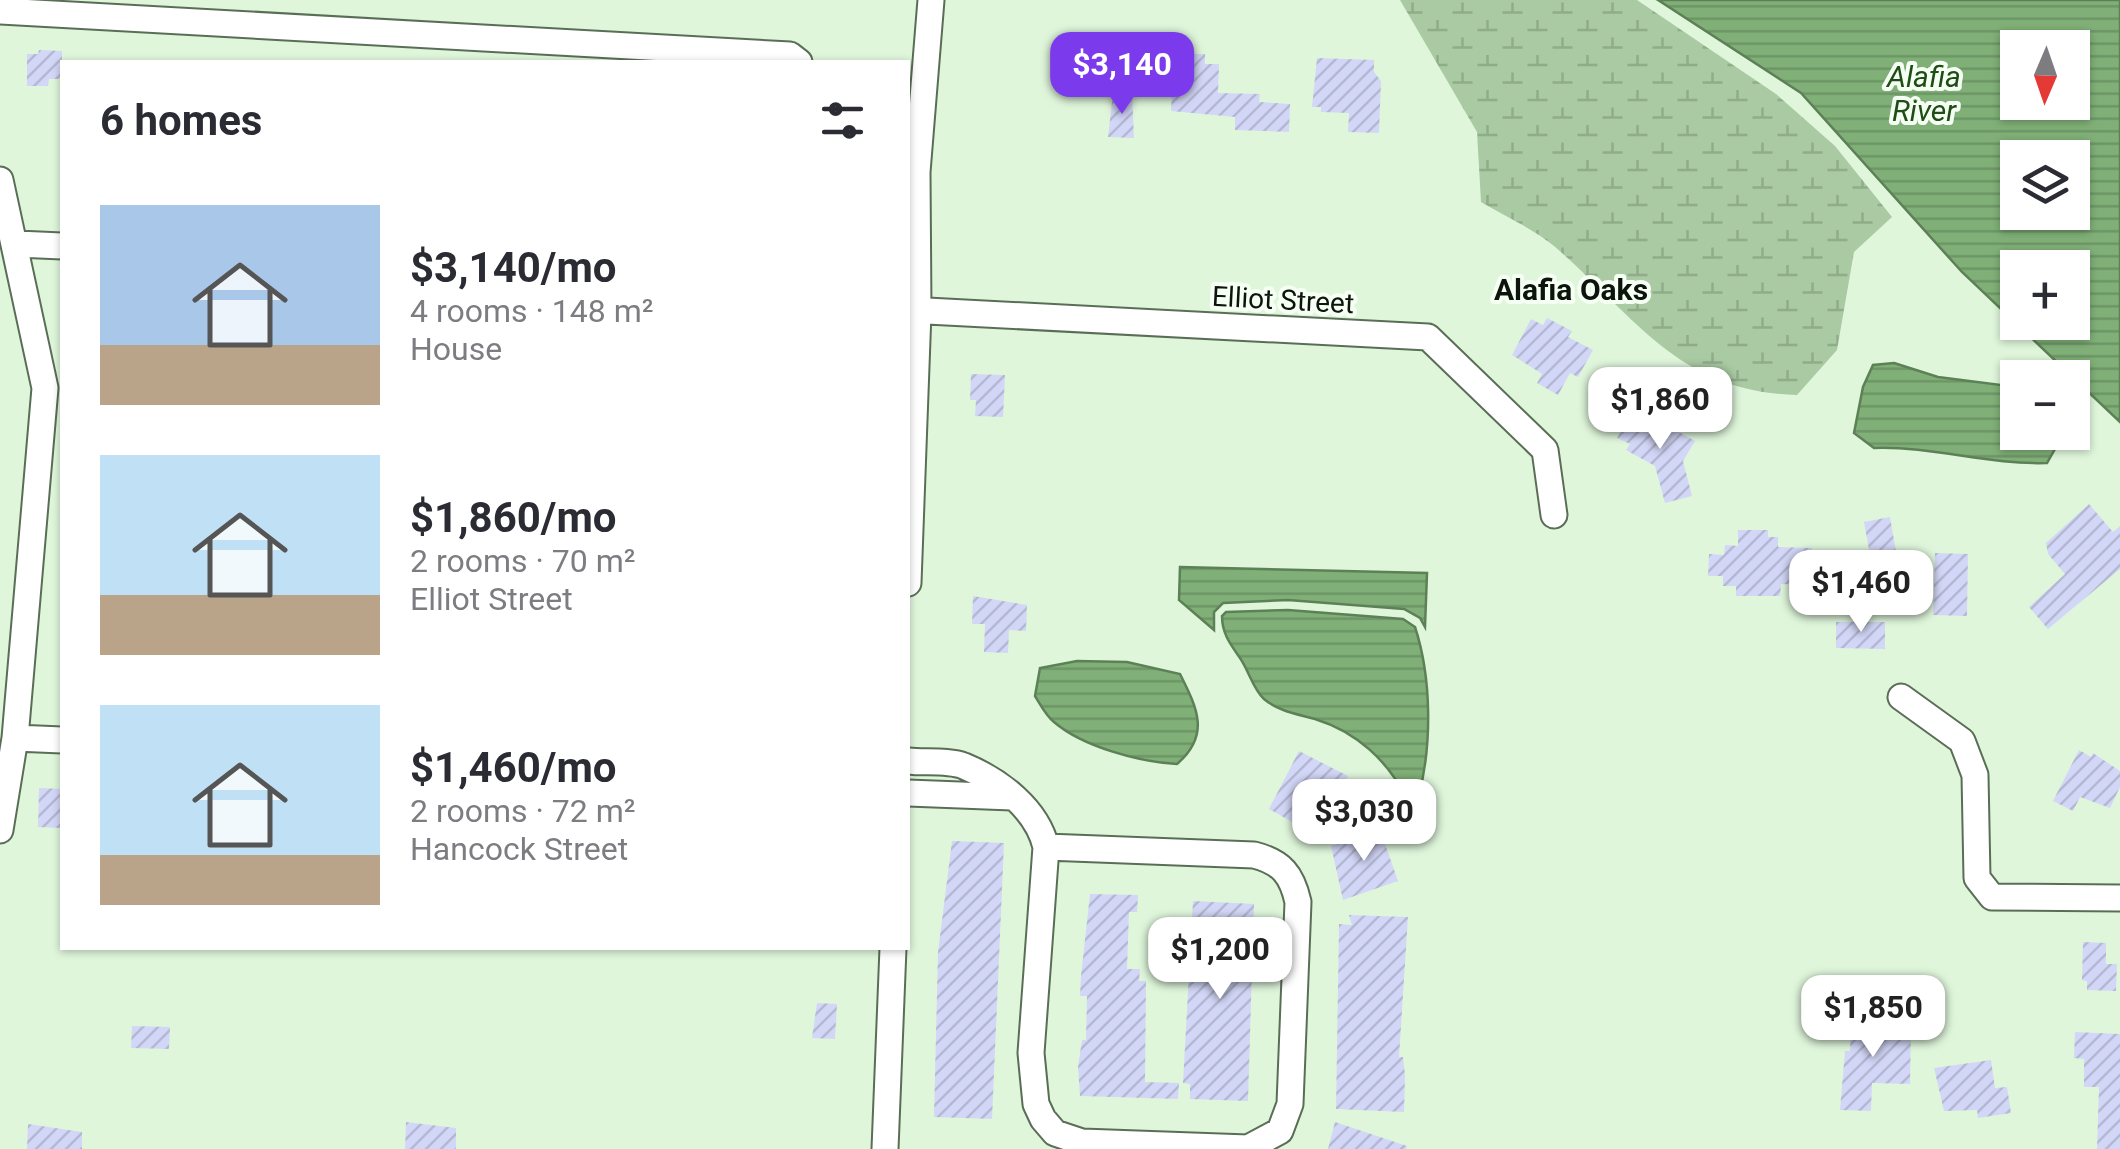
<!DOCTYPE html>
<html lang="en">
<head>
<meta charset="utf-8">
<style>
	:root { --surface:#fff; --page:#f2f2f3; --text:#2b2b33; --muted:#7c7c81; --accent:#7c3aed }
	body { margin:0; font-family:Roboto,sans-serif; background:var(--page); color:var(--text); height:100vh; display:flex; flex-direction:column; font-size:38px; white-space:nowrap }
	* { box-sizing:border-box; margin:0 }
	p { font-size:32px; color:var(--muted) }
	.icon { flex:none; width:55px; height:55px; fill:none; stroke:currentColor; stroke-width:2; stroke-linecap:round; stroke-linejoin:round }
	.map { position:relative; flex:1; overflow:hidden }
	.sheet { position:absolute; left:60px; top:60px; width:850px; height:890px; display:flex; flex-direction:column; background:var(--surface); border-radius:0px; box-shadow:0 2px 8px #0004 }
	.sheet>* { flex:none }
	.needle { width:65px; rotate:182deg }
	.buttons { position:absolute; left:2000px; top:30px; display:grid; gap:20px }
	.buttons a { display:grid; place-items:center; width:90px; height:90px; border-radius:0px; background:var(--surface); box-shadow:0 2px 8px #0004; font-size:50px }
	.price { position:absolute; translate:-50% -85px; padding:0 22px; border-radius:20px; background:#fff; color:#222; font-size:32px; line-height:65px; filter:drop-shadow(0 2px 5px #0008) }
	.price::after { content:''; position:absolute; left:50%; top:60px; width:30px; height:22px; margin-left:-15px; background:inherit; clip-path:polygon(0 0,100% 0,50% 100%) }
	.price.current { background:var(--accent); color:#fff }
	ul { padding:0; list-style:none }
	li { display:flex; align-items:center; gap:30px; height:250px; padding:0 40px }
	li span { display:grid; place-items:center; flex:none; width:280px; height:200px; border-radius:0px; color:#555 }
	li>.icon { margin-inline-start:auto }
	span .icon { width:120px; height:120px; fill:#fffc; stroke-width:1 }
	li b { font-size:42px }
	h2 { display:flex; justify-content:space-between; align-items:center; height:120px; padding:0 40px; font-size:42px }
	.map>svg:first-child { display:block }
	.wetland { fill:url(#wetland-marsh) }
	.water { fill:url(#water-rules); stroke:#5d8157; stroke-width:2.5; fill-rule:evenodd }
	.building { fill:url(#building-hatch) }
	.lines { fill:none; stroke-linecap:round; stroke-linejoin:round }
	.minor-casing { stroke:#5a6e57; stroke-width:29 }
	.minor { stroke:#fff; stroke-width:25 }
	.labels { text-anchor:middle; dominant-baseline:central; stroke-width:8; stroke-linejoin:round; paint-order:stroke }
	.street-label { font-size:28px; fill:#0c140b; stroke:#f6fff4 }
	.water-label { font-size:30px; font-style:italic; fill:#1e4e15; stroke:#f6fff4 }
	.neighbourhood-label { font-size:30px; font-weight:bold; fill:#0c140b; stroke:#f6fff4 }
</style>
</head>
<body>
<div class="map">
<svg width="2120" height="1149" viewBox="0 0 2120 1149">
	<defs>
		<pattern id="wetland-marsh" width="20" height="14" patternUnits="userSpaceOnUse" patternTransform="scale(2.5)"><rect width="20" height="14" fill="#a9caa2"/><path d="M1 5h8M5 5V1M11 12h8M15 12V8" fill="none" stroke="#90ad8a"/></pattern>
		<pattern id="water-rules" width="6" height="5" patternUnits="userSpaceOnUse" patternTransform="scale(2.5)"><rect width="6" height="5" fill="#80b077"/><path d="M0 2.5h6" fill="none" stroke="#6d9666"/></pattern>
		<pattern id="building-hatch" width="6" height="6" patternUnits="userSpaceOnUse" patternTransform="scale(2.5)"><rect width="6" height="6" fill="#d3d7f7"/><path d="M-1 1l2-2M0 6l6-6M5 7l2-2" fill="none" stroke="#b4b8d2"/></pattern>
	</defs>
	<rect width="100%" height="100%" fill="#dff6db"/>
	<path class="wetland" d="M1400,0H1637L1776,94L1835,146L1892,217L1854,252L1837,350L1797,395C1678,392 1635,316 1554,246C1533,229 1505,216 1481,202L1477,132Z"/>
	<path class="water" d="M1658,0H2120V422L1962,272L1801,93ZM2018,48H2072V102H2018ZM2018,158H2072V212H2018ZM2018,268H2072V322H2018Z
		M1894,363L1938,377L2017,387L2018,432L2064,433L2047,463C1988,465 1933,446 1874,448L1854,433L1863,387L1873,365Z
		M1180,567L1427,573L1425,627L1420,618L1404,609L1288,600L1223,603L1214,612V630L1179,600Z
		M1288,610L1403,619L1415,627C1432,679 1432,747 1418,799H1407C1388,761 1357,732 1315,719C1297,714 1278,711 1264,699C1253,689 1249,671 1240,658C1231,645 1222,634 1222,616L1226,612Z
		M1077,661L1127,662L1180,674C1197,708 1211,735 1177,764C1140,762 1083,747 1054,722C1046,716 1040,704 1035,696L1040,668Z"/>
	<path class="building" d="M39,50L62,51V79H49L48,86H27V54H38Z
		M1186,54H1205V64H1219L1218,93L1260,94L1259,102L1290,104L1289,132L1235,130V117L1171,111L1173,62L1186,63Z
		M1317,58L1374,60V72L1381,81L1379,133L1348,132L1349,113L1321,112V107H1312Z
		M1113,93L1132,94L1134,138L1108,137Z
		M1547,318L1572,331L1568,337L1593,350L1578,377L1570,373L1558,395L1537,383L1542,374L1512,355L1531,319L1543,325Z
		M971,374L1005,375L1003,417L975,416L976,400H970Z
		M1634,407L1695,441L1683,461L1692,496L1665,503L1655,466L1626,450L1630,444L1617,438Z
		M2089,504L2113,532L2120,526V569L2048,629L2029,607L2065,574L2048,554L2046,543Z
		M1890,517L1901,581L1860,588L1856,566L1863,565L1861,556L1870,555L1864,522Z
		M1738,530H1768V537H1778V547L1812,548L1811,585L1781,584L1780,596H1736V586H1723V576H1708L1709,554L1724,555L1725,545L1738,546Z
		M1935,553L1968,554L1967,616L1933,615Z
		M973,596L1027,605L1026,631L1009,630L1008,653L984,652L985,624H972Z
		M1836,622H1885V649L1836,648Z
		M2079,750L2091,757L2093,753L2120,771V787L2110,808L2080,797L2073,811L2053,801Z
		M1299,751L1348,776L1317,836L1269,809Z
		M39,788L62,789V828L38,827Z
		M1385,828L1390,843L1385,844L1398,881L1343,900L1331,846Z
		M952,841L1004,843L992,1119L934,1117L938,952Z
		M1090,894L1138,895L1137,912H1129L1127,969H1140L1139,981H1146L1145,1082L1179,1083L1178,1099L1080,1096L1078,1067L1082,1040H1086L1087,996H1080L1081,976Z
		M1193,901L1254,904L1248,1101L1190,1099V1084L1183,1083Z
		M1349,915L1408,917L1399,1057H1403L1405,1075L1404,1112L1336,1109L1339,924L1352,925Z
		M2083,942L2106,943V964H2117L2116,991L2087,990V981L2082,980Z
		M1860,1002L1874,1006L1873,1037L1911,1024L1910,1084L1872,1083L1871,1111L1840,1110L1845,1051H1850L1851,1021Z
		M817,1003L837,1004L835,1039L812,1038Z
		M132,1026L170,1027L169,1049L131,1048Z
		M2075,1032L2120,1034V1149H2097L2099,1087H2084V1059L2074,1058Z
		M1991,1060L1995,1088L2007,1087L2011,1113L1978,1118L1977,1110L1944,1111L1934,1068Z
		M406,1122L456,1128V1149H405Z
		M1335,1122L1407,1146L1406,1149H1328Z
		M28,1124L82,1132V1149H27Z"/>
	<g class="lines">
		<g class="minor-casing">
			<path id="minor" d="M0,11L790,55L799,62
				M908,161L917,172L918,312L908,583
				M917,172L931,0
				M0,180L45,388L15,738L0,830
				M17,244L62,246
				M908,310L1428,337L1545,450L1554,515
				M1901,697L1962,741L1975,775L1977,878L1992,897L2120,898
				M15,738L62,740
				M908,761C924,763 948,760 964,766C1000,781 1037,809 1046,847L1031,1053L1036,1104L1043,1119L1055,1133L1082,1142L1248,1148L1280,1131L1290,1104L1298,902C1292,875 1282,862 1254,855L1046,847
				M908,793L1012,797
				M885,1149L893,948"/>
		</g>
		<use href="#minor" class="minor"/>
	</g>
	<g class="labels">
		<g class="street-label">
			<text transform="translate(1283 300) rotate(3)">Elliot Street</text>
		</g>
		<g class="water-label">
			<text x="1924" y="76">Alafia<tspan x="1924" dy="34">River</tspan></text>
		</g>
		<g class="neighbourhood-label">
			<text x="1571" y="289">Alafia Oaks</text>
		</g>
	</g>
</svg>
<div class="buttons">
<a><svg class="needle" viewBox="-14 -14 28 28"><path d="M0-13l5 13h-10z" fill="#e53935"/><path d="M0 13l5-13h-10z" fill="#7c7c81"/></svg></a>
<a><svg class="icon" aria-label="layers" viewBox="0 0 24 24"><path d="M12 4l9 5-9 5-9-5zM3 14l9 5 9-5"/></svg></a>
<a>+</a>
<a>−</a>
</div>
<b class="price current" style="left:1122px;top:117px">$3,140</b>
<b class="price" style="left:1660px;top:452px">$1,860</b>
<b class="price" style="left:1861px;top:635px">$1,460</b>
<b class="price" style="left:1364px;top:864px">$3,030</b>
<b class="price" style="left:1220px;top:1002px">$1,200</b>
<b class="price" style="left:1873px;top:1060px">$1,850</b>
<section class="sheet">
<h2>6 homes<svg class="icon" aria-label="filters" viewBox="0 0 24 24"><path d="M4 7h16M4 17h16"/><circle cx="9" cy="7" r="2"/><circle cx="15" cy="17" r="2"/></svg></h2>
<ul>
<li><span style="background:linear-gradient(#a9c7e8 70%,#b9a48a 0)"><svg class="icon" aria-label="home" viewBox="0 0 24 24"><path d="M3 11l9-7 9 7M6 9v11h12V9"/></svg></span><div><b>$3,140/mo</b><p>4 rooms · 148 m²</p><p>House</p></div></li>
<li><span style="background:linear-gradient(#bfe0f5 70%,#b9a48a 0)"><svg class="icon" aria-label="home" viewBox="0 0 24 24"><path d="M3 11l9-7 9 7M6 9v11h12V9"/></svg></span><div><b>$1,860/mo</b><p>2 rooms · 70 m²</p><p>Elliot Street</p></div></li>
<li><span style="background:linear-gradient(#bfe0f5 75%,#b9a48a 0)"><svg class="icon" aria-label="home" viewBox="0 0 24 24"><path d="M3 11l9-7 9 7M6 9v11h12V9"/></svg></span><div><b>$1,460/mo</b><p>2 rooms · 72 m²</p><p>Hancock Street</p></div></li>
</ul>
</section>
</div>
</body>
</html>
